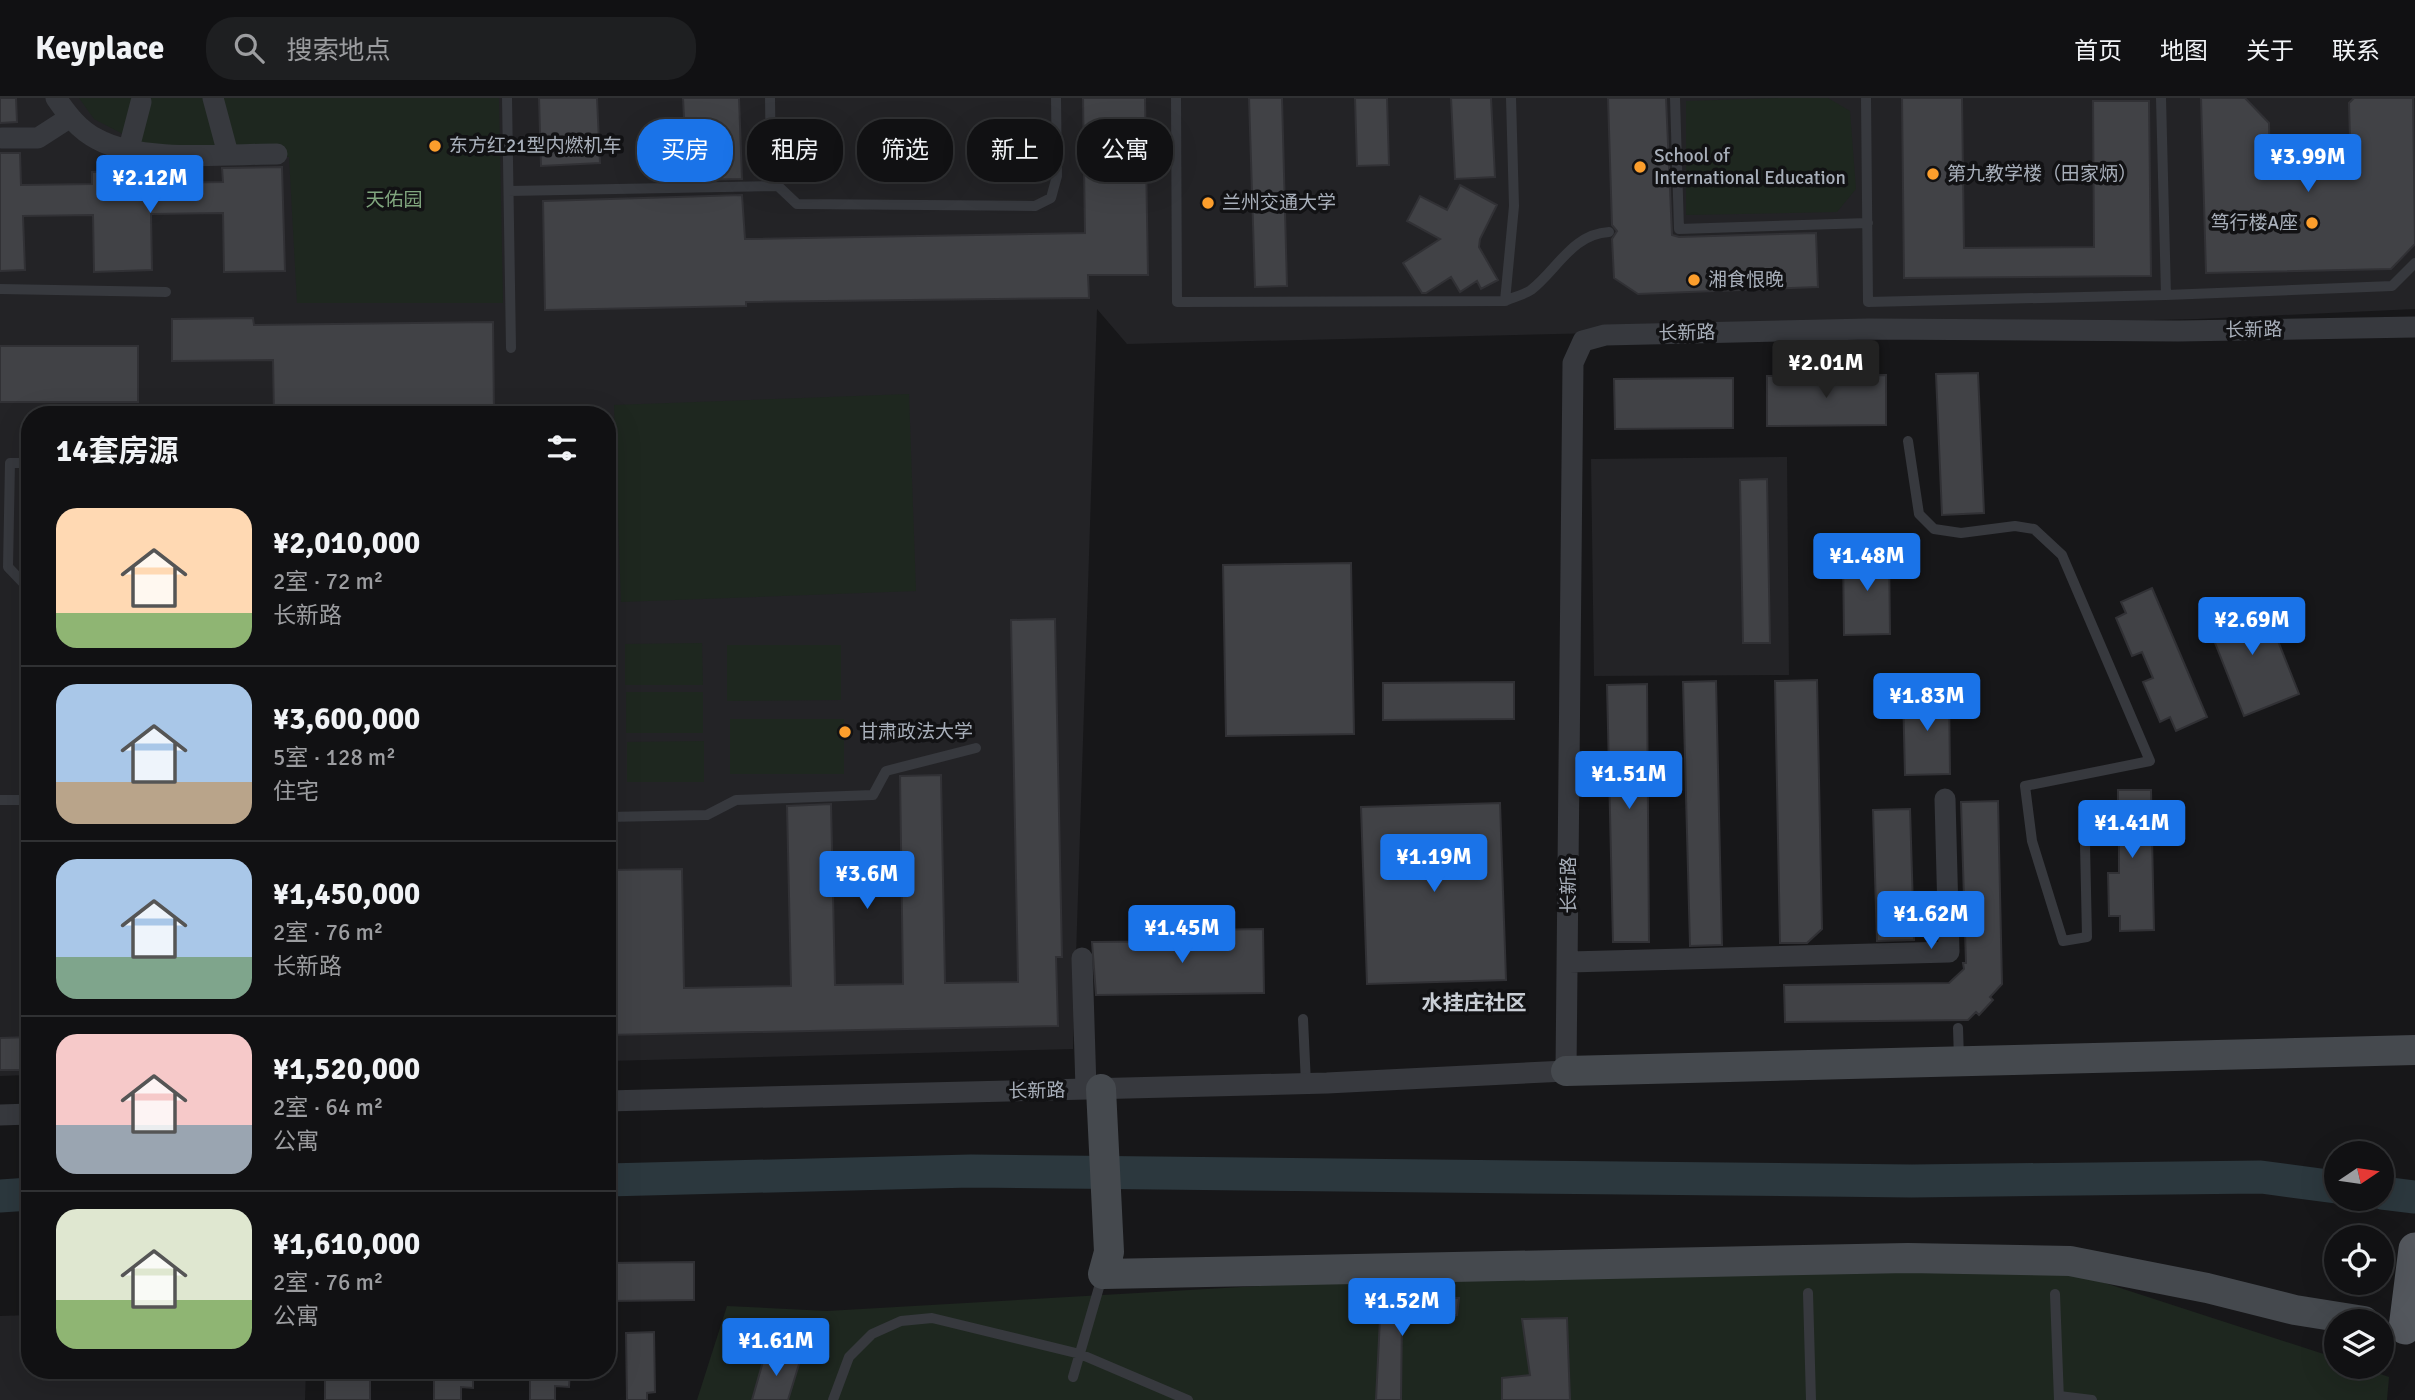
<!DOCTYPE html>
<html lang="zh">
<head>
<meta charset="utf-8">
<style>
	:root { --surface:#111113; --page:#1e1f21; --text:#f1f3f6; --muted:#9c9da0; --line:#303133; --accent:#1a73e8 }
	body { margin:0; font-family:Signika,"Noto Sans SC",sans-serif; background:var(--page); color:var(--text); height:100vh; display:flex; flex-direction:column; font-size:26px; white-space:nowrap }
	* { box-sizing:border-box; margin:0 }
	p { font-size:23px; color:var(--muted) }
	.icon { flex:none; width:38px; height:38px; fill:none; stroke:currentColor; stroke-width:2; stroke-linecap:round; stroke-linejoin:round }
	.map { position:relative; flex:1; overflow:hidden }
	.side { position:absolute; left:21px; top:308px; width:595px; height:973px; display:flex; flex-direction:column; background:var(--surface); border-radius:28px; box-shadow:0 7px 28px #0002,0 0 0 2px var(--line) }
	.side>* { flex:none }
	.top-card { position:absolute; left:637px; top:21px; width:665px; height:63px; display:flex; gap:14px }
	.needle { width:46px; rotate:77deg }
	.controls { position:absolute; left:2324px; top:1043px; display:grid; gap:14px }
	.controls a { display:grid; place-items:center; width:70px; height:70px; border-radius:50%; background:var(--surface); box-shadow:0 7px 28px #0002,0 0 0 2px var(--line); font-size:35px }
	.price { position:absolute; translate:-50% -60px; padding:0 16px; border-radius:7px; background:var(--accent); color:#fff; font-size:23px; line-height:46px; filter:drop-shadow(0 2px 4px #0008) }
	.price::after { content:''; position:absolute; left:50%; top:42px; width:21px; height:16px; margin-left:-10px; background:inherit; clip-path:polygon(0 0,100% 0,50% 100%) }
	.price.current { background:#222; color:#fff }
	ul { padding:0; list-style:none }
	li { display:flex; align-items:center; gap:21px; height:175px; padding:0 35px }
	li+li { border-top:2px solid var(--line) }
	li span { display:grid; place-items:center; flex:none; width:196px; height:140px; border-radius:21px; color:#555 }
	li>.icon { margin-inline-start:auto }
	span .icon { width:84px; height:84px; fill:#fffc; stroke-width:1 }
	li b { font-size:30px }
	h2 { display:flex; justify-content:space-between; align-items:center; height:84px; padding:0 35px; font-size:30px }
	.pill { padding:0 24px; border-radius:28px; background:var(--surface); box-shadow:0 7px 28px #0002,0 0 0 2px var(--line); font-size:24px; line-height:63px }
	.pill.current { background:var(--accent); color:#fff }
	header { display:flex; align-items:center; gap:42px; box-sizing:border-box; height:98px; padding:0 35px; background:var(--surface); border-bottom:2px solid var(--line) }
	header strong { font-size:33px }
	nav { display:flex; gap:38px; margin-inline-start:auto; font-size:24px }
	.search { width:490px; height:63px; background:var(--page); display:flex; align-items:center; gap:18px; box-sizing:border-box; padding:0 24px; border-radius:28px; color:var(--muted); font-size:26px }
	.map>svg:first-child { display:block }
	.built { fill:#232326 }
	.green { fill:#1e271f }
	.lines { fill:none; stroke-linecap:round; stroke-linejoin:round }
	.river { stroke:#2c383e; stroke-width:33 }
	.building { fill:#414246; stroke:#313135; stroke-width:2 }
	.lane { stroke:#37393e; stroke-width:10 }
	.street { stroke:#37393e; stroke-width:21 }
	.secondary { stroke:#45494e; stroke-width:30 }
	.primary { stroke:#53575d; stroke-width:33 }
	.poi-dot { fill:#fc9e2c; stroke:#121214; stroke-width:2.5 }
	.labels { text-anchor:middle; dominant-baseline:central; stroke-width:7; stroke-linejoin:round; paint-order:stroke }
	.poi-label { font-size:19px; fill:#a8afba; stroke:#121214; text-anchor:start }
	.park-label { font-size:19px; fill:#80a67e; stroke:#121214 }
	.street-label { font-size:19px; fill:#a8afba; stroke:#121214 }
	.neighbourhood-label { font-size:21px; font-weight:bold; fill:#c9ced5; stroke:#121214 }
</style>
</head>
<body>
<header>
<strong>Keyplace</strong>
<div class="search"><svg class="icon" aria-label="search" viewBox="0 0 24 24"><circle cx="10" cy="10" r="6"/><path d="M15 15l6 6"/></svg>搜索地点</div>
<nav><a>首页</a><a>地图</a><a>关于</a><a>联系</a></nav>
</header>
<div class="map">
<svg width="2415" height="1302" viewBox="0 0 2415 1302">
	<rect width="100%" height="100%" fill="#171719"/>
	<path class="built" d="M0,0H2415V211L2198,221L1127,246L1097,211L1073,951L607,963V317H30V977L0,978Z
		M1787,359L1789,577L1594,578L1591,361Z
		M30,1217V1272H306L305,1302H0V1218Z"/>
	<path class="green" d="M79,0H499L503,205H297L289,59L140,45L94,21Z
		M1778,0H1828L1850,13L1856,91L1837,114L1686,117V3Z
		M909,296L916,493L621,504L614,307Z
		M607,544H612V585H607Z
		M702,545L703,587H625V546Z
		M727,547H841V602L727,603Z
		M607,593H612V634H607Z
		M626,594H703V635H626Z
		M730,621H844V676H730Z
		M704,643V684H627V644Z
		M1825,1171L2071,1174L2336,1260V1269H2360L2389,1279L2387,1302H697L727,1208L827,1213L1464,1176Z"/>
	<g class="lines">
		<path class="river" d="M607,1082L971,1073L1912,1083L2261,1079L2336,1089
			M2382,1095L2415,1099
			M0,1098L30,1096"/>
	</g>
	<path class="building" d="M0,0H16L17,24L0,25Z
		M539,0H597L600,65L541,68Z
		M683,0H739L742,81L687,82Z
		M1083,0H1145L1148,177H1088L1089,200L746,204V208L545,212L543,103L742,97L745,141L1085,135Z
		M1249,0H1282L1287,188L1255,189Z
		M1355,0H1387L1389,67L1357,68Z
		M1451,0H1491L1495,79L1455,81Z
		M1608,0H1666L1672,137L1679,139L1816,135L1818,189L1638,196L1614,180L1612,141L1617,133L1612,127Z
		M1902,0H1962L1964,150L2094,149L2093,3H2149L2151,178L1904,180Z
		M2201,0H2245L2269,25L2270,78L2351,76L2349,5L2354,0H2413L2415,146L2391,171L2206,175Z
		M0,55H20L21,87L92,86V74L150,72V85L223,84L222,70L282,69L285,173L224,174L223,115L151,116L152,172L94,174L93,117L23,118L25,172L0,173Z
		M1460,87L1497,107L1480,141L1479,149L1498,182L1481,191L1477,183L1460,194L1451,179L1426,195H1422L1403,165L1440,141L1407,123L1420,98L1447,112Z
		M253,220L254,227L493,224L494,317H274L273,262L172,263V221Z
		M0,248H138V304H0Z
		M1978,275L1984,415L1942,417L1936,276Z
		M1886,277V327L1767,328V278Z
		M1733,280V330L1615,331L1614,281Z
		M1767,381L1770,545H1743L1740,382Z
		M1889,453L1890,536L1844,537L1843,454Z
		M1351,465L1354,636L1226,638L1223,467Z
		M2152,490L2207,619L2176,633L2170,619L2160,624L2143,584L2153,580L2142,554L2132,558L2116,520L2126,515L2121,504Z
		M2261,500L2299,596L2244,618L2206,522Z
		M1055,521L1062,859H1056L1058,928L607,937V772L682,771L684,890L791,888L787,708L831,706L835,887L903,886L900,678L941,677L945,885L1018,884L1011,522Z
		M1817,582L1822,831L1807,845H1780L1775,583Z
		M1716,583L1722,847L1690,848L1683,584Z
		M1514,584V621L1383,622V585Z
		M1647,586L1649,844H1613L1607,587Z
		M1903,594H1949L1950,676L1905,677Z
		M2118,692H2151L2154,832L2120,833V818H2109L2108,775H2119V747H2107V705H2118Z
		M1998,703L2002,886L1990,899L1993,902L1979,917L1976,914L1968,922L1785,924L1784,887L1949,885L1964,871L1963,865H1966L1961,704Z
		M1500,705L1506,882L1367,886L1361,709Z
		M1910,711L1914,842L1877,843L1873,712Z
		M1263,831L1264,895L1096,897L1092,844L1205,843L1204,832Z
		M30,939V972H0V940Z
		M694,1164V1202L607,1203V1165Z
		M1381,1200H1459L1457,1217H1402L1401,1302H1376Z
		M1567,1220L1570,1302H1502V1280L1530,1277L1522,1221Z
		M654,1234L655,1294L647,1295V1302H627L626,1235Z
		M766,1253L800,1263L788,1302H752Z
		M325,1272H370V1302H325Z
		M434,1272H473V1290L461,1289V1302H434Z
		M530,1272H570L569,1289L555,1288V1302H530Z"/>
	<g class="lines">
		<path class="lane" d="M507,0L511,250
			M770,0L771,72L778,88L797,106L1035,108L1051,100L1057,78L1056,0
			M1176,0L1177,204L1505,203L1514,108L1511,0
			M1675,0L1679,131L1868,125
			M1866,0L1868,204L2166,197L2161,0
			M509,93L778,88
			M0,191L166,194
			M2166,197L2392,188L2415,165
			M1505,203C1513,199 1524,197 1531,192C1557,172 1572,136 1609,134
			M1908,343L1919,416L1934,431L1961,435L2015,428L2034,431L2062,457L2150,663L2025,688L2032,743L2063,843L2087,839L2085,746
			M30,365H10L8,469L30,492
			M0,702H30
			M607,719L707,717L736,702L873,697L886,673L976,650
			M1303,921L1306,986
			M1958,930L1959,961
			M1808,1195L1811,1302
			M2055,1196L2059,1302
			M1073,1279L1102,1179
			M2059,1298L2092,1302
			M833,1302L849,1259L872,1236L901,1223L932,1220L1080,1256L1188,1302"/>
		<path class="street" d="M56,0C67,16 79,32 97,41C140,65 227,56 277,56
			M213,0L228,56
			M2,40H38L69,20
			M128,54L141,4
			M1082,860L1086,991
			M1569,864L1949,854L1945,701
			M607,1003L1327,985L1566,973L1573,265L1583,243L1605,237L1869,231L2178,233L2415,229
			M0,1017L30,1016"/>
		<path class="secondary" d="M1566,973L2415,952
			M1101,991L1109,1154L1103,1176L1908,1160L2070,1163L2207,1190L2295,1212L2364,1223"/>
		<path class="primary" d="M2405,1230L2415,1151"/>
	</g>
	<g class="poi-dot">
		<circle cx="435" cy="48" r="7"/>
		<circle cx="1640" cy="69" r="7"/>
		<circle cx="1933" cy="76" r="7"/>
		<circle cx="1208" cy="105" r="7"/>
		<circle cx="2312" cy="125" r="7"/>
		<circle cx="1694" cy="182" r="7"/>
		<circle cx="845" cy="634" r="7"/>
	</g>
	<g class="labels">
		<g class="poi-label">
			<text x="449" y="48">东方红21型内燃机车</text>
			<text x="1654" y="58">School of<tspan x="1654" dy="22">International Education</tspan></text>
			<text x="1947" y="76">第九教学楼（田家炳）</text>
			<text x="1222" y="105">兰州交通大学</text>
			<text x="2298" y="125" text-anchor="end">笃行楼A座</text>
			<text x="1708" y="182">湘食恨晚</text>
			<text x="859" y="634">甘肃政法大学</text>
		</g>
		<g class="park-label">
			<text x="394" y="102">天佑园</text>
		</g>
		<g class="street-label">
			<text transform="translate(2254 232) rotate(-1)">长新路</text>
			<text transform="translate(1687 235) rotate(-1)">长新路</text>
			<text transform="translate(1569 787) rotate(-90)">长新路</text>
			<text transform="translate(1037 993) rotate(-1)">长新路</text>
		</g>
		<g class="neighbourhood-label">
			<text x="1474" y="905">水挂庄社区</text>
		</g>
	</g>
</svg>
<div class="controls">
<a><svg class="needle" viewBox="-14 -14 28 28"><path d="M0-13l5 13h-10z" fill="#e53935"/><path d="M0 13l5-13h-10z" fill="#9c9da0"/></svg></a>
<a><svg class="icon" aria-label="locate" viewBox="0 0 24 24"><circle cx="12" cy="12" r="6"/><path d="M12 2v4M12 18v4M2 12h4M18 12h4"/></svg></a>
<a><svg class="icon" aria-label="layers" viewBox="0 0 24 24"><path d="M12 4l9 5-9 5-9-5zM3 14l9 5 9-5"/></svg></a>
</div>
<b class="price" style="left:2308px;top:96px">¥3.99M</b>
<b class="price" style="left:150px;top:117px">¥2.12M</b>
<b class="price current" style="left:1826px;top:302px">¥2.01M</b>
<b class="price" style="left:1867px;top:495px">¥1.48M</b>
<b class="price" style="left:2252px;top:559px">¥2.69M</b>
<b class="price" style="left:1927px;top:635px">¥1.83M</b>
<b class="price" style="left:1629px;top:713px">¥1.51M</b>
<b class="price" style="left:2132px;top:762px">¥1.41M</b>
<b class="price" style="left:1434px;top:796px">¥1.19M</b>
<b class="price" style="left:867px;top:813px">¥3.6M</b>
<b class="price" style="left:1931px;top:853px">¥1.62M</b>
<b class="price" style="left:1182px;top:867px">¥1.45M</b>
<b class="price" style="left:1402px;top:1240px">¥1.52M</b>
<b class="price" style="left:776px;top:1280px">¥1.61M</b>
<div class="top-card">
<a class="pill current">买房</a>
<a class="pill">租房</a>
<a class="pill">筛选</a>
<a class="pill">新上</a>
<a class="pill">公寓</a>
</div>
<section class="side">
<h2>14套房源<svg class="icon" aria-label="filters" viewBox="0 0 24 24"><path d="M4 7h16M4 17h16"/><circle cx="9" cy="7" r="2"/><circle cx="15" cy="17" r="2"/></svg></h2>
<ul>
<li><span style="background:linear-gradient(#ffd9b3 75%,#8fb573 0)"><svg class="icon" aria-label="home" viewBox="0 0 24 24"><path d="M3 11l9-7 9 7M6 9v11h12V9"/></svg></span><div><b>¥2,010,000</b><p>2室 · 72 m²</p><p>长新路</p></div></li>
<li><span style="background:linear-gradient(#a9c7e8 70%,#b9a48a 0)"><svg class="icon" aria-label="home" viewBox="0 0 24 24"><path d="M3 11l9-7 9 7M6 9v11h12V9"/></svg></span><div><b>¥3,600,000</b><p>5室 · 128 m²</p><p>住宅</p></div></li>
<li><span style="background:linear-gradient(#a9c7e8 70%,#7fa58c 0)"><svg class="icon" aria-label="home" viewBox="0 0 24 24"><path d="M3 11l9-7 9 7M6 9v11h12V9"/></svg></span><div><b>¥1,450,000</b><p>2室 · 76 m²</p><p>长新路</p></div></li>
<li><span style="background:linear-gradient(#f6c9c9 65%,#9aa5b1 0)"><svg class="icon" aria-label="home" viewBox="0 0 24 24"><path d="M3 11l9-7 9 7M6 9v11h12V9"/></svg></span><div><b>¥1,520,000</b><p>2室 · 64 m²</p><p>公寓</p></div></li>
<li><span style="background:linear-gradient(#dfe7d0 65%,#8fb573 0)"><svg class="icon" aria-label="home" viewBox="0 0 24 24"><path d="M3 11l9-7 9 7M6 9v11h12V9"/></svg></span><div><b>¥1,610,000</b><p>2室 · 76 m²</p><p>公寓</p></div></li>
</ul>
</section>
</div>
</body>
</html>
